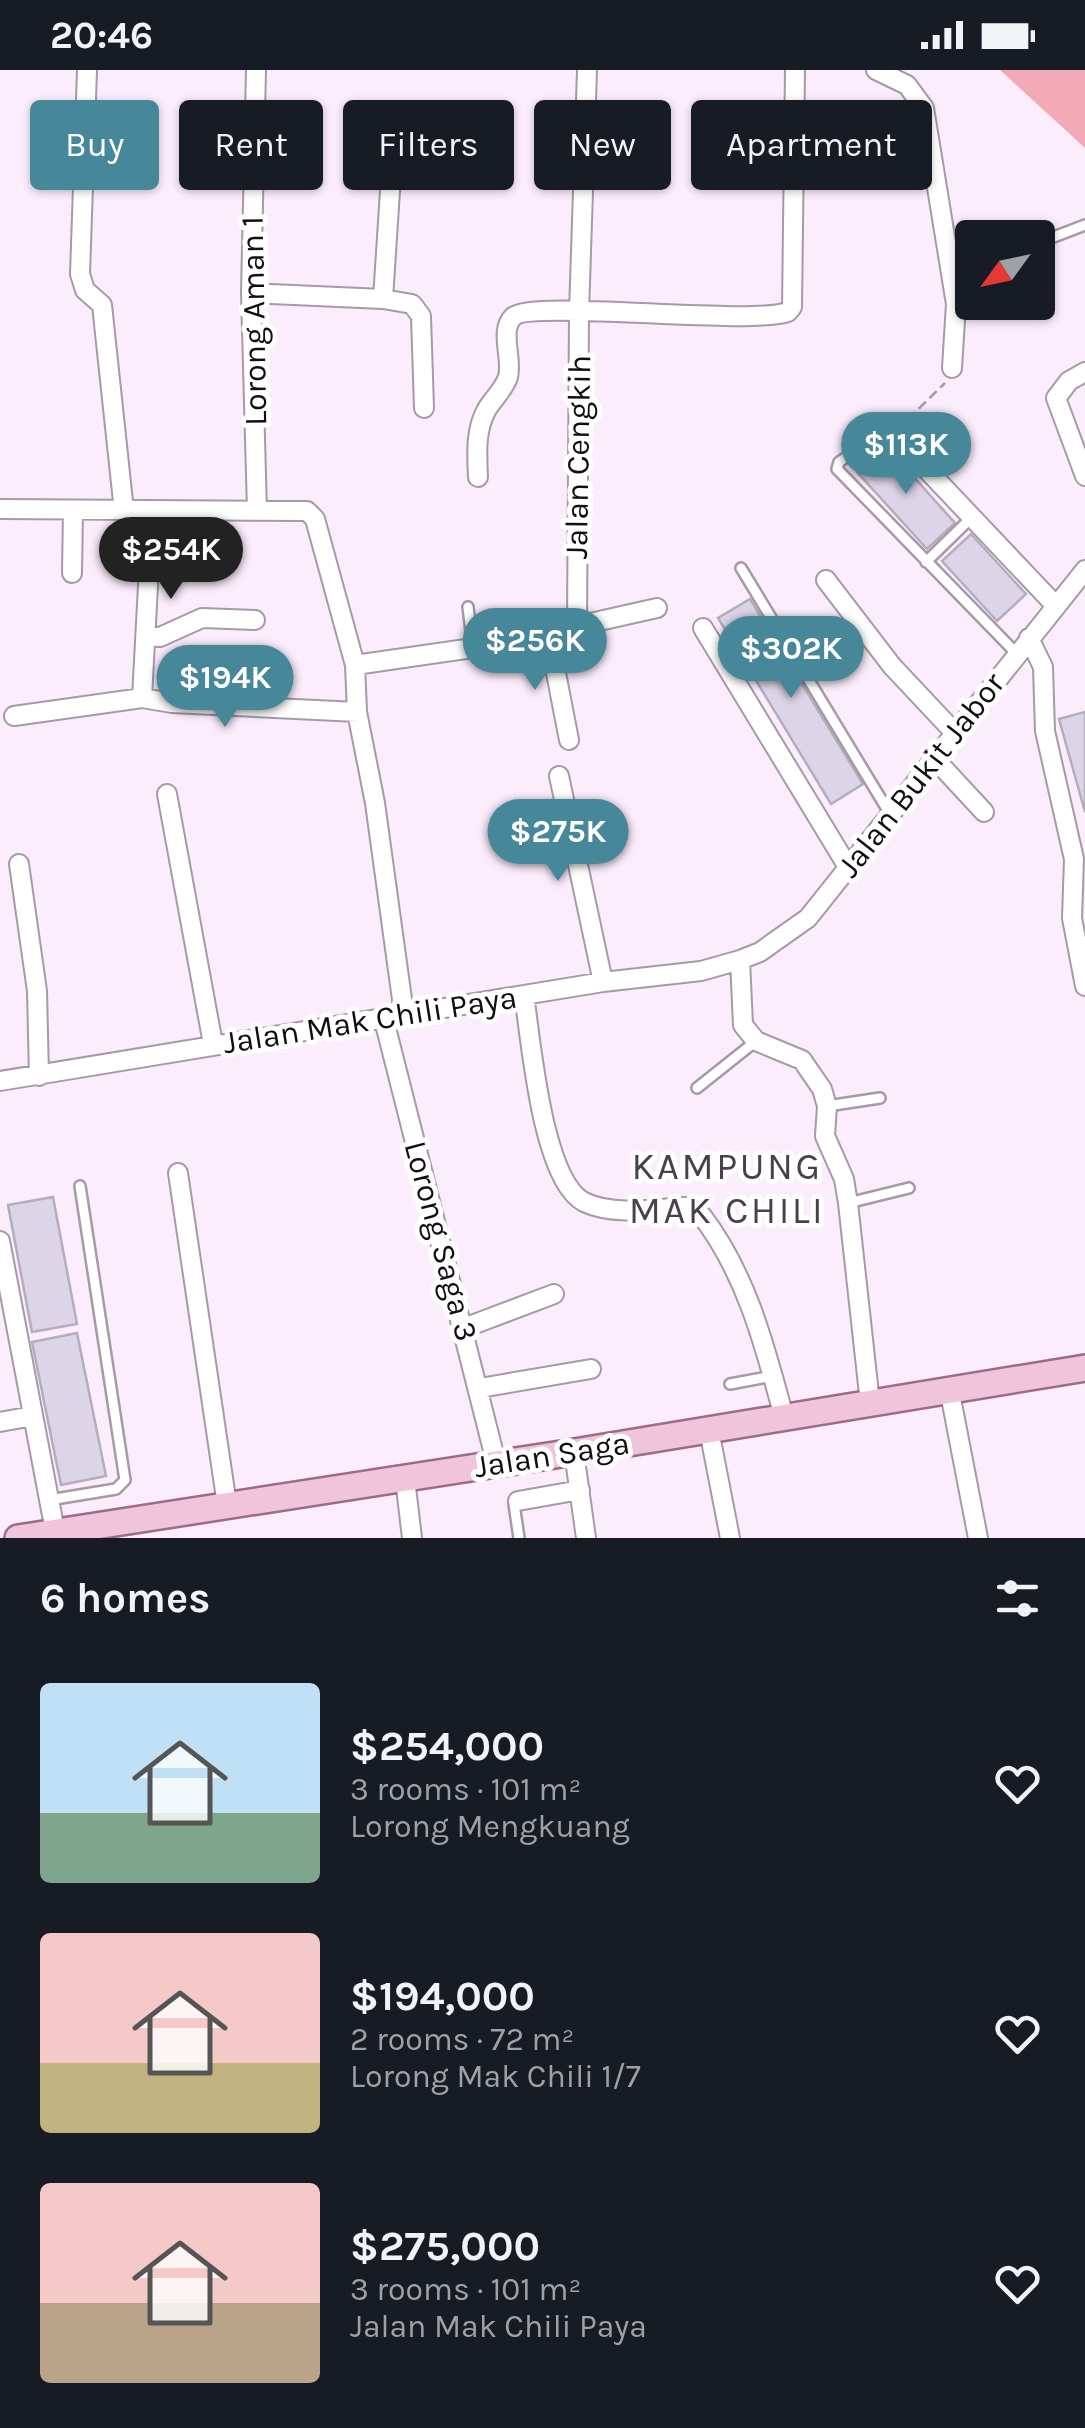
<!DOCTYPE html>
<html lang="en">
<head>
<meta charset="utf-8">
<style>
	:root { --surface:#171b24; --page:#20242c; --text:#f1f3f6; --muted:#9ea1a6; --accent:#468799 }
	body { margin:0; font-family:Karla,sans-serif; background:var(--page); color:var(--text); height:100vh; display:flex; flex-direction:column; font-size:38px; white-space:nowrap }
	* { box-sizing:border-box; margin:0 }
	p { font-size:32px; color:var(--muted) }
	.icon { flex:none; width:55px; height:55px; fill:none; stroke:currentColor; stroke-width:2; stroke-linecap:round; stroke-linejoin:round }
	.map { position:relative; height:1468px; overflow:hidden }
	.sheet { display:flex; flex-direction:column; background:var(--surface); flex:1 }
	.sheet>* { flex:none }
	.guide { position:absolute; left:30px; top:30px; width:1025px; height:90px; display:flex; gap:20px }
	.needle { width:65px; rotate:237deg }
	.controls { position:absolute; left:955px; top:150px; display:grid; gap:20px }
	.controls a { display:grid; place-items:center; width:100px; height:100px; border-radius:10px; background:var(--surface); box-shadow:0 2px 8px #0004; font-size:50px }
	.price { position:absolute; translate:-50% -85px; padding:0 22px; border-radius:35px; background:var(--accent); color:#fff; font-size:32px; line-height:65px; filter:drop-shadow(0 2px 5px #0008) }
	.price::after { content:''; position:absolute; left:50%; top:60px; width:30px; height:22px; margin-left:-15px; background:inherit; clip-path:polygon(0 0,100% 0,50% 100%) }
	.price.active { background:#222; color:#fff }
	ul { padding:0; list-style:none }
	li { display:flex; align-items:center; gap:30px; height:250px; padding:0 40px }
	li span { display:grid; place-items:center; flex:none; width:280px; height:200px; border-radius:10px; color:#555 }
	li>.icon { margin-inline-start:auto }
	span .icon { width:120px; height:120px; fill:#fffc; stroke-width:1 }
	li b { font-size:42px }
	h2 { display:flex; justify-content:space-between; align-items:center; height:120px; padding:0 40px; font-size:42px }
	.pill { padding:0 35px; border-radius:10px; background:var(--surface); box-shadow:0 2px 8px #0004; font-size:35px; line-height:90px }
	.pill.active { background:var(--accent); color:#fff }
	.status { display:flex; justify-content:space-between; align-items:center; height:70px; padding:0 50px; background:var(--surface); direction:ltr }
	.status svg { height:28px; fill:currentColor }
	.map>svg:first-child { display:block }
	.forest { fill:#f1aab6 }
	.building { fill:#dcd5e7; stroke:#b3adbe; stroke-width:2.5 }
	.lines { fill:none; stroke-linecap:round; stroke-linejoin:round }
	.lane-casing { stroke:#a799a7; stroke-width:14 }
	.street-casing { stroke:#a799a7; stroke-width:22 }
	.primary-casing { stroke:#9c6b86; stroke-width:30 }
	.path { stroke:#a499a4; stroke-width:2.5; stroke-dasharray:10 5; stroke-linecap:butt }
	.lane { stroke:#fff; stroke-width:9 }
	.street { stroke:#fff; stroke-width:18 }
	.primary { stroke:#f0c5dc; stroke-width:25 }
	.labels { text-anchor:middle; dominant-baseline:central; stroke-width:10; stroke-linejoin:round; paint-order:stroke }
	.street-label { font-size:32px; fill:#120d12; stroke:#fff }
	.quarter-label { font-size:38px; letter-spacing:2.5px; fill:#4a3f4b; stroke:#fff }
</style>
</head>
<body>
<div class="status"><b>20:46</b><svg viewBox="0 0 49 12"><path d="M0 12V9h3v3zM5 12V6h3v6zM10 12V3h3v9zM15 12V0h3v12zM26 1h20v11H26zM47 4h2v5h-2z"/></svg></div>
<div class="map">
<svg width="1085" height="1468" viewBox="0 0 1085 1468">
	<rect width="100%" height="100%" fill="#fcedfd"/>
	<path class="forest" d="M1000,0H1085V78Z"/>
	<path class="building" d="M886,376L955,453L927,479L857,402Z
		M971,464L1026,524L997,551L942,491Z
		M750,529L863,714L831,734L718,548Z
		M1085,642V742L1059,649Z
		M53,1127L77,1254L32,1262L8,1135Z
		M77,1263L106,1406L61,1415L32,1272Z"/>
	<g class="lines">
		<g class="lane-casing">
			<path id="lane" d="M1038,173L1085,155
				M895,358H891L839,392L837,399L1017,584
				M926,492L972,447
				M741,498L890,744
				M468,537L473,577
				M697,1018L756,971
				M827,1036L880,1028
				M848,1133L909,1118
				M730,1314L773,1306
				M49,1430L116,1419L125,1410L80,1116
				M518,1431L514,1434L519,1468"/>
		</g>
		<g class="street-casing">
			<path id="street" d="M87,0L80,204L85,220L102,235L124,441
				M256,0L251,223L257,441
				M876,0L907,15L924,38L956,234L952,298
				M251,223L383,229L412,234L421,246L424,338
				M383,229L393,75
				M1085,302L1069,311L1056,328L1085,406
				M897,359L896,367L1056,536
				M478,407C477,384 475,360 487,339C494,328 504,319 508,307C513,289 499,261 513,247C531,229 745,256 788,242L792,237L795,0
				M0,439L307,441L315,449L355,595
				M152,441L142,628L172,633L357,642
				M72,503L73,440
				M826,510L892,596L954,662
				M577,556L657,538
				M703,558L848,797
				M146,566L160,567L202,548L255,550
				M549,567L569,670
				M1029,568L1043,597L1045,661L1074,789L1072,848L1085,916
				M14,646L142,628
				M933,687L984,742
				M559,706L603,912
				M167,724L213,974
				M19,794L37,921L39,1006
				M740,890L743,955L756,971L802,990L822,1019L827,1036L825,1066L844,1109L848,1133L870,1333
				M524,925C531,970 542,1110 584,1132C613,1146 655,1139 685,1137L695,1139L702,1146C747,1205 765,1277 784,1347
				M404,944L375,733L357,642L355,595L549,567L577,556L579,243L587,0
				M384,950L496,1392
				M0,1011L603,912L701,901L740,890L760,882L808,848L1085,500
				M178,1103L227,1435
				M0,1171L55,1461
				M464,1258L554,1224
				M480,1318L591,1299
				M949,1318L978,1468
				M0,1352L33,1346
				M709,1360L730,1468
				M574,1382L586,1468
				M405,1409L412,1468
				M518,1431L580,1420"/>
		</g>
		<g class="primary-casing">
			<path id="primary" d="M18,1468L574,1382L1085,1298"/>
		</g>
		<path class="path" d="M908,349L945,313"/>
		<use href="#lane" class="lane"/>
		<use href="#street" class="street"/>
		<use href="#primary" class="primary"/>
	</g>
	<g class="labels">
		<g class="street-label">
			<text transform="translate(254 251) rotate(-91)">Lorong Aman 1</text>
			<text transform="translate(578 387) rotate(-89)">Jalan Cengkih</text>
			<text transform="translate(921 705) rotate(-52)">Jalan Bukit Jabor</text>
			<text transform="translate(370 950) rotate(-9)">Jalan Mak Chili Paya</text>
			<text transform="translate(441 1171) rotate(75)">Lorong Saga 3</text>
			<text transform="translate(552 1385) rotate(-9)">Jalan Saga</text>
		</g>
		<g class="quarter-label">
			<text x="727" y="1096">KAMPUNG<tspan x="727" dy="44">MAK CHILI</tspan></text>
		</g>
	</g>
</svg>
<div class="controls">
<a><svg class="needle" viewBox="-14 -14 28 28"><path d="M0-13l5 13h-10z" fill="#e53935"/><path d="M0 13l5-13h-10z" fill="#9ea1a6"/></svg></a>
</div>
<b class="price" style="left:906px;top:427px">$113K</b>
<b class="price active" style="left:171px;top:532px">$254K</b>
<b class="price" style="left:535px;top:623px">$256K</b>
<b class="price" style="left:791px;top:631px">$302K</b>
<b class="price" style="left:225px;top:660px">$194K</b>
<b class="price" style="left:558px;top:814px">$275K</b>
<div class="guide">
<a class="pill active">Buy</a>
<a class="pill">Rent</a>
<a class="pill">Filters</a>
<a class="pill">New</a>
<a class="pill">Apartment</a>
</div>
</div>
<section class="sheet">
<h2>6 homes<svg class="icon" aria-label="filters" viewBox="0 0 24 24"><path d="M4 7h16M4 17h16"/><circle cx="9" cy="7" r="2"/><circle cx="15" cy="17" r="2"/></svg></h2>
<ul>
<li><span style="background:linear-gradient(#bfe0f5 65%,#7fa58c 0)"><svg class="icon" aria-label="home" viewBox="0 0 24 24"><path d="M3 11l9-7 9 7M6 9v11h12V9"/></svg></span><div><b>$254,000</b><p>3 rooms · 101 m²</p><p>Lorong Mengkuang</p></div><svg class="icon" aria-label="heart" viewBox="0 0 24 24"><path d="M12 20l-8-8c-3-5 5-10 8-4 3-6 11-1 8 4z"/></svg></li>
<li><span style="background:linear-gradient(#f6c9c9 65%,#c2b280 0)"><svg class="icon" aria-label="home" viewBox="0 0 24 24"><path d="M3 11l9-7 9 7M6 9v11h12V9"/></svg></span><div><b>$194,000</b><p>2 rooms · 72 m²</p><p>Lorong Mak Chili 1/7</p></div><svg class="icon" aria-label="heart" viewBox="0 0 24 24"><path d="M12 20l-8-8c-3-5 5-10 8-4 3-6 11-1 8 4z"/></svg></li>
<li><span style="background:linear-gradient(#f6c9c9 60%,#b9a48a 0)"><svg class="icon" aria-label="home" viewBox="0 0 24 24"><path d="M3 11l9-7 9 7M6 9v11h12V9"/></svg></span><div><b>$275,000</b><p>3 rooms · 101 m²</p><p>Jalan Mak Chili Paya</p></div><svg class="icon" aria-label="heart" viewBox="0 0 24 24"><path d="M12 20l-8-8c-3-5 5-10 8-4 3-6 11-1 8 4z"/></svg></li>
</ul>
</section>
</body>
</html>
